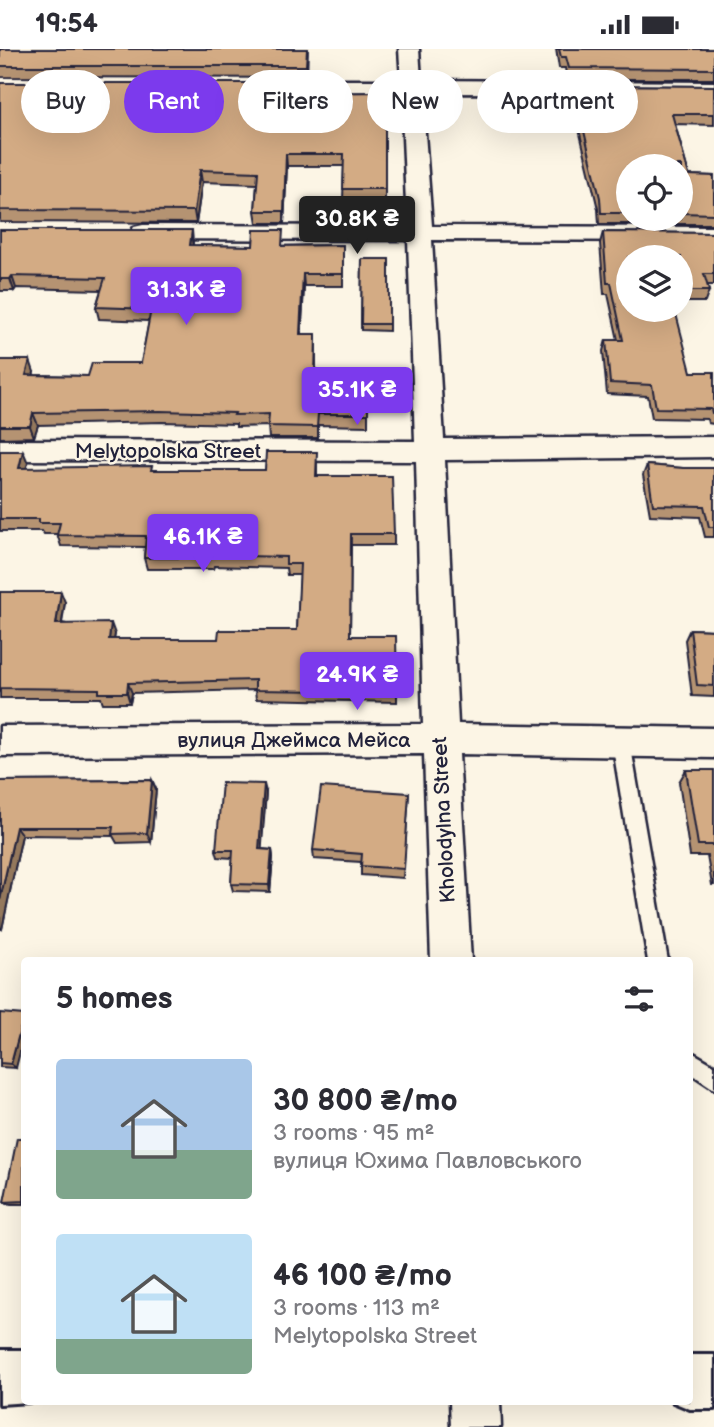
<!DOCTYPE html>
<html lang="en">
<head>
<meta charset="utf-8">
<style>
	:root { --surface:#fff; --page:#f2f2f3; --text:#2b2b33; --muted:#7c7c81; --accent:#7c3aed }
	body { margin:0; font-family:"Balsamiq Sans",sans-serif; background:var(--page); color:var(--text); height:100vh; display:flex; flex-direction:column; font-size:26px; white-space:nowrap }
	* { box-sizing:border-box; margin:0 }
	p { font-size:23px; color:var(--muted) }
	.icon { flex:none; width:38px; height:38px; fill:none; stroke:currentColor; stroke-width:2; stroke-linecap:round; stroke-linejoin:round }
	.map { position:relative; flex:1; overflow:hidden }
	.sheet { position:absolute; left:21px; top:908px; width:672px; height:448px; display:flex; flex-direction:column; background:var(--surface); border-radius:7px; box-shadow:0 7px 28px #0002 }
	.sheet>* { flex:none }
	.hud { position:absolute; left:21px; top:21px; width:672px; height:63px; display:flex; gap:14px }
	.tools { position:absolute; left:616px; top:105px; display:grid; gap:14px }
	.tools a { display:grid; place-items:center; width:77px; height:77px; border-radius:50%; background:var(--surface); box-shadow:0 7px 28px #0002; font-size:35px }
	.price { position:absolute; translate:-50% -60px; padding:0 16px; border-radius:7px; background:var(--accent); color:#fff; font-size:23px; line-height:46px; filter:drop-shadow(0 2px 4px #0008) }
	.price::after { content:''; position:absolute; left:50%; top:42px; width:21px; height:16px; margin-left:-10px; background:inherit; clip-path:polygon(0 0,100% 0,50% 100%) }
	.price.on { background:#222; color:#fff }
	ul { padding:0; list-style:none }
	li { display:flex; align-items:center; gap:21px; height:175px; padding:0 35px }
	li span { display:grid; place-items:center; flex:none; width:196px; height:140px; border-radius:7px; color:#555 }
	li>.icon { margin-inline-start:auto }
	span .icon { width:84px; height:84px; fill:#fffc; stroke-width:1 }
	li b { font-size:30px }
	h2 { display:flex; justify-content:space-between; align-items:center; height:84px; padding:0 35px; font-size:30px }
	.chip { padding:0 24px; border-radius:32px; background:var(--surface); box-shadow:0 7px 28px #0002; font-size:24px; line-height:63px }
	.chip.on { background:var(--accent); color:#fff }
	.status { display:flex; justify-content:space-between; align-items:center; height:49px; padding:0 35px; background:var(--surface); direction:ltr }
	.status svg { height:19px; fill:currentColor }
	.map>svg:first-child { display:block }
	.lines { fill:none; stroke-linecap:round; stroke-linejoin:round }
	.lane-casing { stroke:#22223b; stroke-width:5 }
	.street-casing { stroke:#22223b; stroke-width:5 }
	.secondary-casing { stroke:#22223b; stroke-width:6 }
	.lane { fill:#fcf5e5; fill-rule:evenodd }
	.street { fill:#fcf5e5; fill-rule:evenodd }
	.secondary { fill:#fcf5e5; fill-rule:evenodd }
	.wall { fill:#b59372; stroke:#22223b; stroke-width:2; fill-rule:evenodd }
	.shaded-wall { fill:#94785c; stroke:#22223b; stroke-width:2 }
	.building { fill:#d3ab84; stroke:#22223b; stroke-width:2 }
	.labels { text-anchor:middle; dominant-baseline:central; stroke-width:5; stroke-linejoin:round; paint-order:stroke }
	.street-label { font-size:21px; fill:#22223b; stroke:#fcf5e5 }
</style>
</head>
<body>
<div class="status"><b>19:54</b><svg viewBox="0 0 49 12"><path d="M0 12V9h3v3zM5 12V6h3v6zM10 12V3h3v9zM15 12V0h3v12zM26 1h20v11H26zM47 4h2v5h-2z"/></svg></div>
<div class="map">
<svg width="714" height="1378" viewBox="0 0 714 1378">
	<rect width="100%" height="100%" fill="#fcf5e5"/>
	<filter id="ink" filterUnits="userSpaceOnUse"><feTurbulence type="fractalNoise" baseFrequency=".0143" numOctaves="2"/><feDisplacementMap in="SourceGraphic" scale="14" xChannelSelector="R" yChannelSelector="G"/><feConvolveMatrix kernelMatrix="1 2 1 2 8 2 1 2 1" color-interpolation-filters="sRGB"/></filter>
	<g filter="url(#ink)">
		<g class="lines">
			<g class="lane-casing">
				<path id="lane" d="M621,685L627,688L630,693L668,912H648L612,693L615,688Z
					M690,1002L714,1016V1040L690,1024Z"/>
			</g>
			<g class="street-casing">
				<path id="street" d="M399,0H419L421,31L714,33V45L422,44L432,177L714,178V192L432,191L444,390L714,388V408L445,411L458,675L714,679V709L459,705L471,912H431L424,705L0,707V677L423,675L416,412L0,411V391L415,392L408,191L143,190L134,188L131,183L134,178L143,176L407,177L401,44L259,43L252,41L248,37L252,33L259,31H401Z
					M450,1353H500L501,1378H451Z"/>
			</g>
			<g class="secondary-casing">
				<path id="secondary" d="M0,1301H24V1353H29L0,1355Z
					M690,1306H714V1360H690L673,1353H690Z"/>
			</g>
			<use href="#lane" class="lane"/>
			<use href="#street" class="street"/>
			<use href="#secondary" class="secondary"/>
		</g>
		<path class="wall" d="M0,0H308L307,29L0,28Z
			M556,0H714V30H567L565,19H559Z
			M0,34L306,44L385,43V152H343L344,117H287L284,174H257L255,162L257,135L202,133L196,174L0,173Z
			M573,36L714,37V76L675,75L689,126L714,127V175H599L598,160L571,47ZM628,117H681V170H628Z
			M0,181L193,193V196L253,197L343,196V237H304L301,285H316V327H368V377L318,376V389H269L268,377L236,378V375L162,373L38,376L34,388L0,389V311L34,323L33,326L88,327L141,314L149,272L99,270L96,258L101,241L16,239L14,242H0Z
			M603,183L714,184V236H707L709,242L705,253H681V208H628L691,323H714V375L708,374L707,370L652,369L648,347L607,345L603,302L606,291H618L608,245H604L600,194Z
			M362,210H389V282L361,281Z
			M0,402L28,414L26,419L153,421H265L317,414V427L394,485V496H351L350,587L397,643V653L256,650L255,641L132,644L130,654H103L101,649H0V543L65,553L62,574L115,585L114,590H218L297,581L300,526H287L286,519L214,517L213,520H147L144,509L145,498L61,497L57,485H44L42,482H0Z
			M647,416L683,419H714V488H705L700,468L650,466L643,426Z
			M690,580L714,581V648L692,647L685,591Z
			M686,721H714V836H712L707,807H690L679,733Z
			M152,731L156,740L151,793L117,794L113,787L22,786L2,880H0V732Z
			M266,743L261,800L272,801L273,808L270,843L233,842L231,835L233,809L218,808L216,801Z
			M409,744L403,829L361,826V813L314,810L313,801Z
			M0,964L16,1019L0,1018Z
			M24,1089V1155H11L4,1153Z"/>
		<path class="shaded-wall" d="M286,105L287,117L284,174V162Z
			M200,121L202,133L196,174L194,162Z
			M192,181L193,193L192,208L190,196Z
			M303,225L304,237L301,297L300,285Z
			M12,227L16,239L14,242L10,230Z
			M30,311L34,323L30,338L26,326Z
			M33,364L38,376L34,388L30,377Z
			M23,402L28,414L23,430L19,419Z
			M61,543L65,553L60,585L56,575Z
			M111,574L115,585L112,601L109,590Z
			M128,634L132,644L130,654L127,644Z
			M152,731L156,740L151,793L147,784Z
			M264,735L266,743L261,808L259,800Z
			M16,778L22,786L2,880L0,878V851Z
			M272,801L273,808L270,843L269,836Z
			M24,966V987L16,1019L11,1015Z"/>
		<path class="building" d="M0,0H307L306,17H0Z
			M559,0H714V20L569,19L566,8H561Z
			M0,34H305V44L385,43V140H343L344,105H286L284,162H255L258,123L200,121L194,162L0,161Z
			M573,36L714,37V65H672L689,126L714,127V165L681,164V117H628V164H601L600,149Z
			M0,181H192L190,196L253,197L254,181H283L282,197L343,196V225H303L300,285H316L315,327H368V365H318L317,378L268,377L269,365L234,366L235,364L160,362L33,364L30,377H0V311H30L26,326L88,327L92,314H141L151,260L96,258L105,229L12,227L10,230H0Z
			M603,183L714,184V225H704L709,242H681V208H628V261H675L691,323H714V364H712L711,360L656,359L652,336L610,334L606,291H623L611,234H607Z
			M362,210H389V275H361Z
			M0,402H23L19,419L152,417L151,421H265L266,403H317L316,427H392L394,485H351L350,587H396L397,643L255,641V631L128,634L127,644H99V640L0,639V543H61L56,575L111,574L109,590H218L219,581H297L300,515H286V508L212,506L211,509H144L146,487L57,486L60,474H39V470H0Z
			M647,416L683,419H714V478H709L704,457L653,456Z
			M690,580L714,581V637L697,636Z
			M686,721H714V796H698Z
			M152,731L147,784L112,785L113,778H16L0,851V732Z
			M222,734L264,735L259,800L272,801L269,836L231,835L233,801H216Z
			M321,738L409,744L404,820L361,817L362,805L313,801Z
			M0,964L24,966L11,1015L0,1014Z
			M17,1089H24V1152L4,1153Z"/>
	</g>
	<g class="labels">
		<g class="street-label">
			<text x="168" y="402">Melytopolska Street</text>
			<text x="294" y="691">вулиця Джеймса Мейса</text>
			<text transform="translate(444 771) rotate(-93)">Kholodylna Street</text>
		</g>
	</g>
</svg>
<div class="tools">
<a><svg class="icon" aria-label="locate" viewBox="0 0 24 24"><circle cx="12" cy="12" r="6"/><path d="M12 2v4M12 18v4M2 12h4M18 12h4"/></svg></a>
<a><svg class="icon" aria-label="layers" viewBox="0 0 24 24"><path d="M12 4l9 5-9 5-9-5zM3 14l9 5 9-5"/></svg></a>
</div>
<b class="price on" style="left:357px;top:207px">30.8K ₴</b>
<b class="price" style="left:186px;top:278px">31.3K ₴</b>
<b class="price" style="left:357px;top:378px">35.1K ₴</b>
<b class="price" style="left:203px;top:525px">46.1K ₴</b>
<b class="price" style="left:357px;top:663px">24.9K ₴</b>
<div class="hud">
<a class="chip">Buy</a>
<a class="chip on">Rent</a>
<a class="chip">Filters</a>
<a class="chip">New</a>
<a class="chip">Apartment</a>
</div>
<section class="sheet">
<h2>5 homes<svg class="icon" aria-label="filters" viewBox="0 0 24 24"><path d="M4 7h16M4 17h16"/><circle cx="9" cy="7" r="2"/><circle cx="15" cy="17" r="2"/></svg></h2>
<ul>
<li><span style="background:linear-gradient(#a9c7e8 65%,#7fa58c 0)"><svg class="icon" aria-label="home" viewBox="0 0 24 24"><path d="M3 11l9-7 9 7M6 9v11h12V9"/></svg></span><div><b>30 800 ₴/mo</b><p>3 rooms · 95 m²</p><p>вулиця Юхима Павловського</p></div></li>
<li><span style="background:linear-gradient(#bfe0f5 75%,#7fa58c 0)"><svg class="icon" aria-label="home" viewBox="0 0 24 24"><path d="M3 11l9-7 9 7M6 9v11h12V9"/></svg></span><div><b>46 100 ₴/mo</b><p>3 rooms · 113 m²</p><p>Melytopolska Street</p></div></li>
</ul>
</section>
</div>
</body>
</html>
